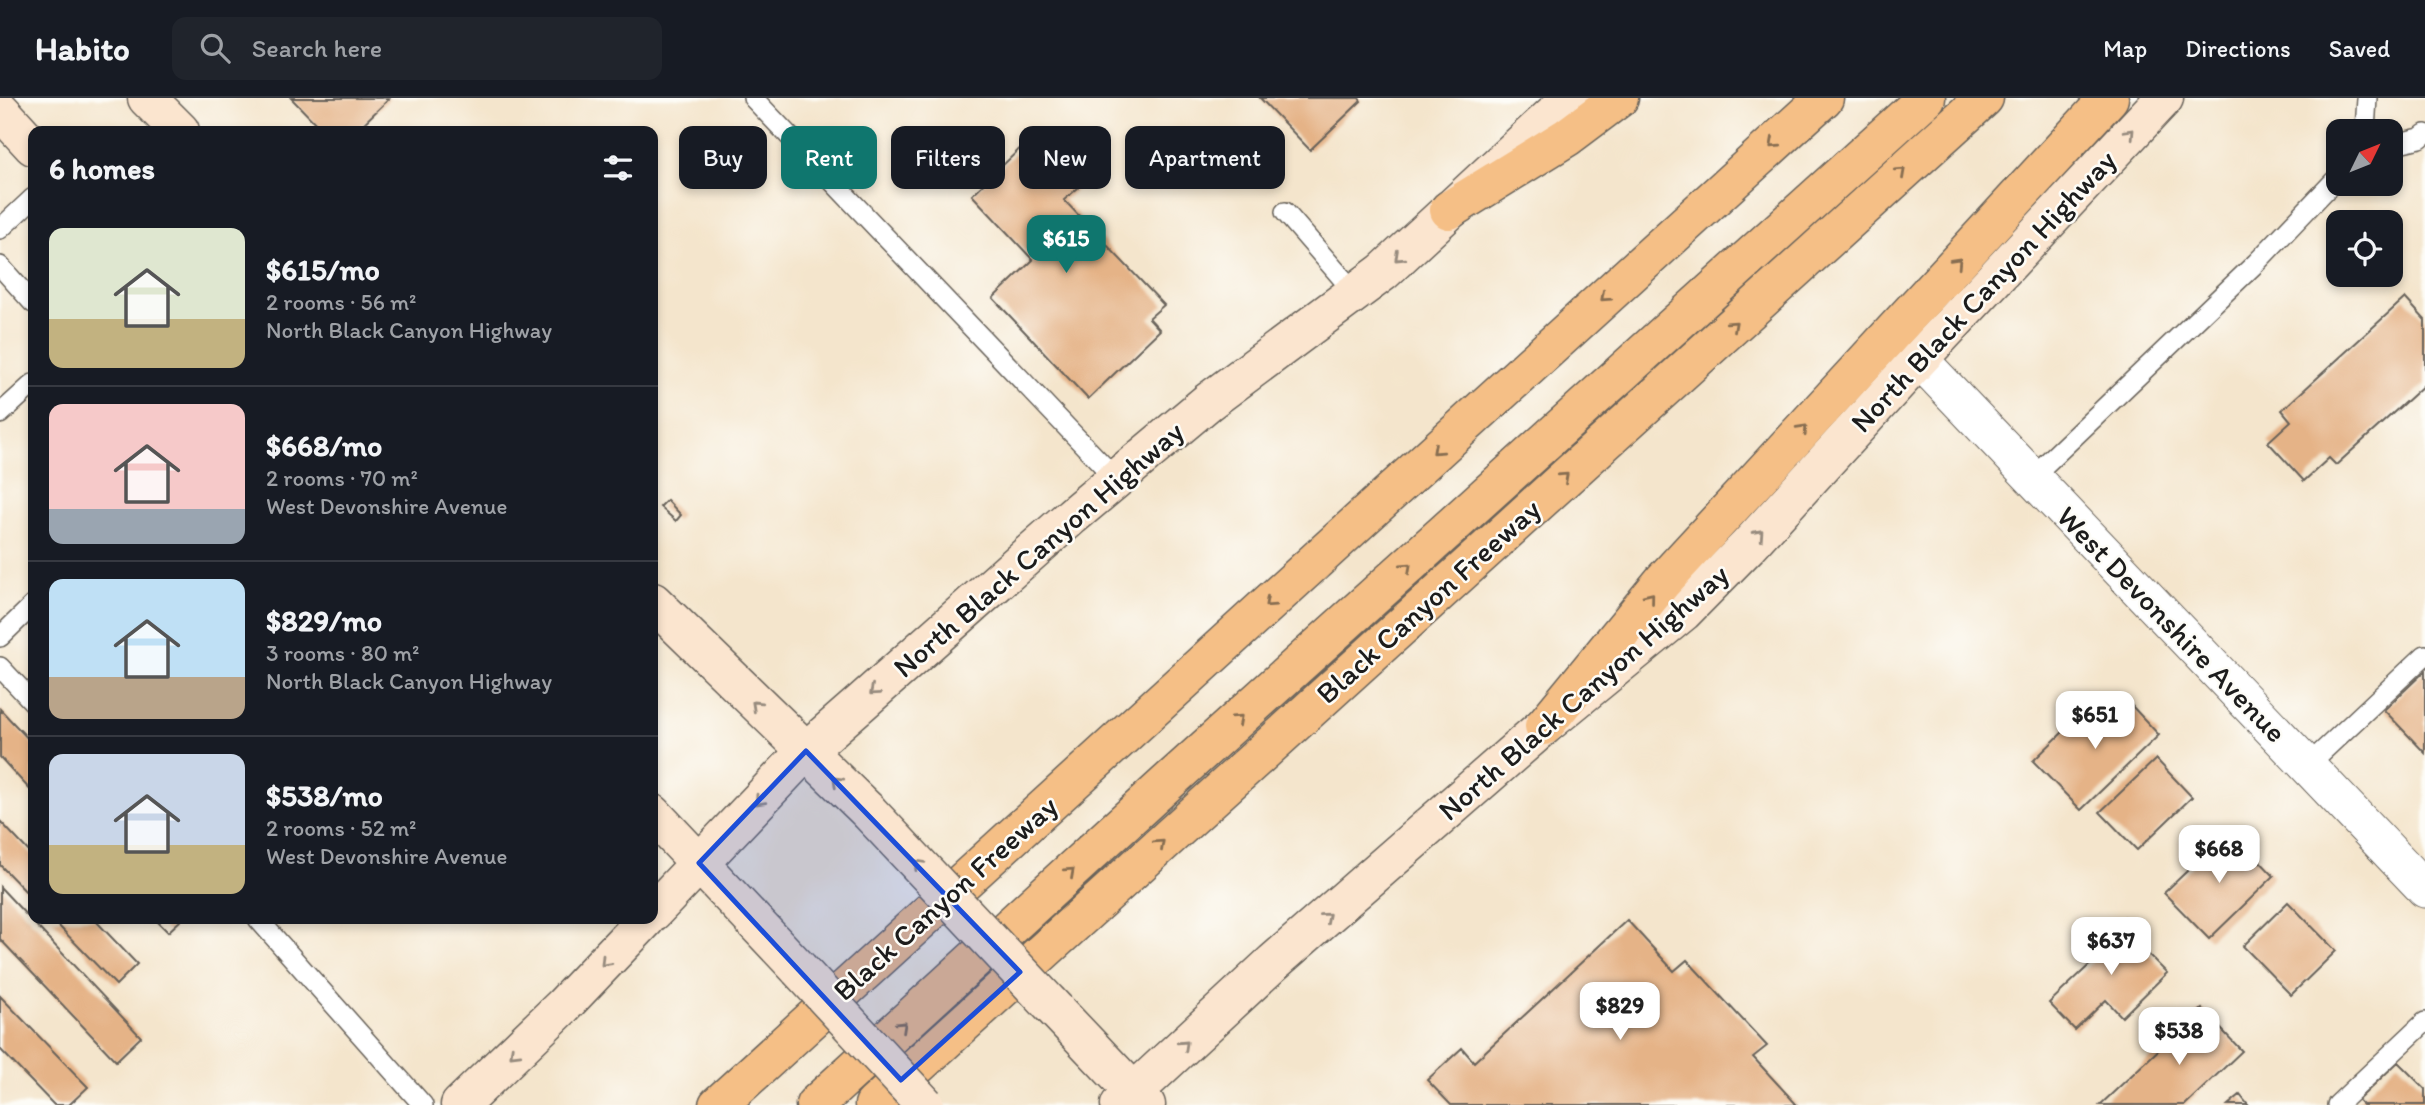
<!DOCTYPE html>
<html lang="en">
<head>
<meta charset="utf-8">
<style>
	:root { --surface:#171b24; --page:#20242c; --text:#f1f3f6; --muted:#9ea1a6; --line:#363941; --accent:#0f766e }
	body { margin:0; font-family:Itim,sans-serif; background:var(--page); color:var(--text); height:100vh; display:flex; flex-direction:column; font-size:26px; white-space:nowrap }
	* { box-sizing:border-box; margin:0 }
	p { font-size:23px; color:var(--muted) }
	.icon { flex:none; width:38px; height:38px; fill:none; stroke:currentColor; stroke-width:2; stroke-linecap:round; stroke-linejoin:round }
	.map { position:relative; flex:1; overflow:hidden }
	.details { position:absolute; left:28px; top:28px; width:630px; height:798px; display:flex; flex-direction:column; background:var(--surface); border-radius:14px; box-shadow:0 4px 10px #0003 }
	.details>* { flex:none }
	.banner { position:absolute; left:679px; top:28px; width:665px; height:63px; display:flex; gap:14px }
	.needle { width:46px; rotate:47deg }
	.fabs { position:absolute; left:2326px; top:21px; display:grid; gap:14px }
	.fabs a { display:grid; place-items:center; width:77px; height:77px; border-radius:14px; background:var(--surface); box-shadow:0 4px 10px #0003; font-size:35px }
	.price { position:absolute; translate:-50% -60px; padding:0 16px; border-radius:14px; background:#fff; color:#222; font-size:23px; line-height:46px; filter:drop-shadow(0 2px 4px #0008) }
	.price::after { content:''; position:absolute; left:50%; top:42px; width:21px; height:16px; margin-left:-10px; background:inherit; clip-path:polygon(0 0,100% 0,50% 100%) }
	.price.on { background:var(--accent); color:#fff }
	ul { padding:0; list-style:none }
	li { display:flex; align-items:center; gap:21px; height:175px; padding:0 21px }
	li+li { border-top:2px solid var(--line) }
	li span { display:grid; place-items:center; flex:none; width:196px; height:140px; border-radius:14px; color:#555 }
	li>.icon { margin-inline-start:auto }
	span .icon { width:84px; height:84px; fill:#fffc; stroke-width:1 }
	li b { font-size:30px }
	h2 { display:flex; justify-content:space-between; align-items:center; height:84px; padding:0 21px; font-size:30px }
	.pill { padding:0 24px; border-radius:14px; background:var(--surface); box-shadow:0 4px 10px #0003; font-size:24px; line-height:63px }
	.pill.on { background:var(--accent); color:#fff }
	header { display:flex; align-items:center; gap:42px; box-sizing:border-box; height:98px; padding:0 35px; background:var(--surface); border-bottom:2px solid var(--line) }
	header strong { font-size:33px }
	nav { display:flex; gap:38px; margin-inline-start:auto; font-size:24px }
	.search { width:490px; height:63px; background:var(--page); display:flex; align-items:center; gap:18px; box-sizing:border-box; padding:0 24px; border-radius:14px; color:var(--muted); font-size:26px }
	.map>svg:first-child { display:block }
	.building { fill:#e5b387 }
	.lines { fill:none; stroke-linecap:round; stroke-linejoin:round }
	.lane-casing { stroke:#68625a; stroke-width:22 }
	.street-casing { stroke:#68625a; stroke-width:39 }
	.secondary-casing { stroke:#68625a; stroke-width:41 }
	.highway-casing { stroke:#68625a; stroke-width:41 }
	.lane { stroke:#fff; stroke-width:19 }
	.street { stroke:#fff; stroke-width:37 }
	.secondary { stroke:#fbe5cf; stroke-width:38 }
	.highway { stroke:#f5bf86; stroke-width:38 }
	.secondary-bridge-casing { stroke:#68625a; stroke-width:41; stroke-linecap:butt }
	.secondary-bridge { stroke:#fbe5cf; stroke-width:38 }
	.oneway { stroke:#978b7e }
	.oneway2 { stroke:#886e51 }
	.marked { fill:#1d4ed8; fill-opacity:0.2; stroke:#1d4ed8; stroke-width:5; stroke-linejoin:round }
	.labels { text-anchor:middle; dominant-baseline:central; stroke-width:5; stroke-linejoin:round; paint-order:stroke }
	.street-label { font-size:30px; fill:#1c1c1c; stroke:#fdfcf7 }
</style>
</head>
<body>
<header>
<strong>Habito</strong>
<div class="search"><svg class="icon" aria-label="search" viewBox="0 0 24 24"><circle cx="10" cy="10" r="6"/><path d="M15 15l6 6"/></svg>Search here</div>
<nav><a>Map</a><a>Directions</a><a>Saved</a></nav>
</header>
<div class="map">
<svg width="2425" height="1007" viewBox="0 0 2425 1007">
	<rect width="100%" height="100%" fill="#fdfcf7"/>
	<filter id="ink" filterUnits="userSpaceOnUse"><feTurbulence type="fractalNoise" baseFrequency=".0143" numOctaves="2"/><feDisplacementMap in="SourceGraphic" scale="14" xChannelSelector="R" yChannelSelector="G"/><feConvolveMatrix kernelMatrix="1 2 1 2 8 2 1 2 1" color-interpolation-filters="sRGB"/></filter>
	<filter id="wash" filterUnits="userSpaceOnUse"><feTurbulence type="fractalNoise" baseFrequency=".00686" numOctaves="4" result="noise"/><feDisplacementMap in="SourceGraphic" scale="28" xChannelSelector="R" yChannelSelector="G"/><feGaussianBlur stdDeviation="1.57" result="paint"/><feColorMatrix in="noise" values="0 0 0 0 0 0 0 0 0 0 0 0 0 0 0 0 0 1.4 0 .05"/><feComposite in="paint" operator="in"/></filter>
	<g filter="url(#wash)">
		<rect width="100%" height="100%" fill="#f4e5cc"/>
		<g id="blocks">
			<path class="building" d="M291,0H390L356,33H323Z
				M1260,0H1359L1361,3L1310,52Z
				M1031,40L1078,90L1064,102L1164,207L1149,220L1160,232L1088,301L993,200L1033,162L972,97Z
				M2405,200L2425,222V286L2336,367L2329,360L2304,383L2268,344L2291,323L2282,312Z
				M667,402L681,417L676,423L660,409Z
				M2425,573V655L2384,612Z
				M2098,600L2116,620L2130,606L2159,637L2081,712L2033,663Z
				M0,611L33,646V695L0,659Z
				M2156,661L2192,699L2137,752L2100,714Z
				M0,723L33,758V801L0,767Z
				M2230,732L2274,778L2209,841L2164,795Z
				M0,789L141,939L116,963L0,841Z
				M2288,804L2336,853L2291,897L2243,848Z
				M2124,819L2148,845L2143,851L2167,875L2122,919L2106,902L2075,932L2049,905L2100,857L2093,850Z
				M52,821H94L137,866L116,887Z
				M155,821H182L168,834Z
				M1627,822L1674,873L1687,862L1767,948L1753,959L1797,1007H1451L1427,982L1462,950L1474,964Z
				M0,898L88,989L69,1007H54L0,951Z
				M2202,911L2242,953L2185,1007H2100Z
				M2398,964L2425,991V1007H2363L2358,1002Z
				M2240,997L2248,1007H2228Z"/>
		</g>
	</g>
	<g filter="url(#ink)">
		<use href="#blocks" fill-opacity="0" stroke="#68625a" stroke-width="2"/>
		<g class="lines">
			<g class="lane-casing">
				<path id="lane" d="M753,0L1116,381
					M2365,33L2367,0
					M2390,47L2420,40L2425,36
					M1285,114L1355,195
					M0,131L33,100
					M0,168L33,205
					M0,316L33,286
					M2032,379L2256,165L2338,79
					M0,539L33,507
					M0,569L33,604
					M2307,668L2425,557
					M258,821L423,1007
					M2337,1007L2425,924"/>
			</g>
			<g class="street-casing">
				<path id="street" d="M1919,261L2425,791"/>
			</g>
			<g class="secondary-casing">
				<path id="secondary" d="M147,0L180,33
					M0,12L33,48
					M653,504L868,713
					M653,716L799,871
					M653,814L806,653L862,604L1072,418L1208,304L1383,174L1571,0
					M1049,905L1146,1007
					M460,1007L563,908L646,821
					M1120,1007L1274,864L1544,628L1683,514L1749,447L1919,261L2164,0"/>
			</g>
			<g class="highway-casing">
				<path id="highway" d="M1449,112L1567,39L1619,0
					M1544,628L1663,483L2109,0
					M718,1007L1824,0
					M815,1007L1165,687L1926,0
					M874,1007L1984,0"/>
			</g>
			<use href="#lane" class="lane"/>
			<use href="#street" class="street"/>
			<use href="#secondary" class="secondary"/>
			<use href="#highway" class="highway"/>
			<g class="secondary-bridge-casing">
				<path id="secondary-bridge" d="M868,713L1049,905
					M799,871L925,1007"/>
			</g>
			<use href="#secondary-bridge" class="secondary-bridge"/>
		</g>
		<defs><path id="oneway-chevron" d="M-2-3.5L2.5 0L-2 3.5" fill="none" stroke-width="1.6" stroke-linecap="round" stroke-linejoin="round" transform="scale(1.75)"/></defs>
		<g class="oneway">
			<use href="#oneway-chevron" transform="translate(2130 35) rotate(-47)"/>
			<use href="#oneway-chevron" transform="translate(1399 159) rotate(137)"/>
			<use href="#oneway-chevron" transform="translate(1759 436) rotate(-48)"/>
			<use href="#oneway-chevron" transform="translate(874 593) rotate(139)"/>
			<use href="#oneway-chevron" transform="translate(756 607) rotate(-137)"/>
			<use href="#oneway-chevron" transform="translate(837 683) rotate(-136)"/>
			<use href="#oneway-chevron" transform="translate(759 703) rotate(134)"/>
			<use href="#oneway-chevron" transform="translate(918 766) rotate(-133)"/>
			<use href="#oneway-chevron" transform="translate(1326 819) rotate(-41)"/>
			<use href="#oneway-chevron" transform="translate(605 864) rotate(134)"/>
			<use href="#oneway-chevron" transform="translate(1184 947) rotate(-43)"/>
			<use href="#oneway-chevron" transform="translate(514 955) rotate(136)"/>
		</g>
		<g class="oneway2">
			<use href="#oneway-chevron" transform="translate(1774 46) rotate(138)"/>
			<use href="#oneway-chevron" transform="translate(1901 74) rotate(-42)"/>
			<use href="#oneway-chevron" transform="translate(1957 164) rotate(-47)"/>
			<use href="#oneway-chevron" transform="translate(1605 199) rotate(138)"/>
			<use href="#oneway-chevron" transform="translate(1733 227) rotate(-42)"/>
			<use href="#oneway-chevron" transform="translate(1803 331) rotate(-47)"/>
			<use href="#oneway-chevron" transform="translate(1437 352) rotate(138)"/>
			<use href="#oneway-chevron" transform="translate(1564 379) rotate(-42)"/>
			<use href="#oneway-chevron" transform="translate(1407 469) rotate(-42)"/>
			<use href="#oneway-chevron" transform="translate(1650 499) rotate(-51)"/>
			<use href="#oneway-chevron" transform="translate(1269 505) rotate(138)"/>
			<use href="#oneway-chevron" transform="translate(1238 621) rotate(-42)"/>
			<use href="#oneway-chevron" transform="translate(1160 746) rotate(-42)"/>
			<use href="#oneway-chevron" transform="translate(1070 774) rotate(-42)"/>
			<use href="#oneway-chevron" transform="translate(902 928) rotate(-43)"/>
		</g>
	</g>
	<path class="marked" d="M806,653L1020,874L901,982L699,765Z"/>
	<g class="labels">
		<g class="street-label">
			<text transform="translate(1983 193) rotate(-47)">North Black Canyon Highway</text>
			<text transform="translate(1038 451) rotate(-41)">North Black Canyon Highway</text>
			<text transform="translate(1428 503) rotate(-42)">Black Canyon Freeway</text>
			<text transform="translate(2172 526) rotate(46)">West Devonshire Avenue</text>
			<text transform="translate(1583 594) rotate(-41)">North Black Canyon Highway</text>
			<text transform="translate(945 800) rotate(-42)">Black Canyon Freeway</text>
		</g>
	</g>
</svg>
<div class="fabs">
<a><svg class="needle" viewBox="-14 -14 28 28"><path d="M0-13l5 13h-10z" fill="#e53935"/><path d="M0 13l5-13h-10z" fill="#9ea1a6"/></svg></a>
<a><svg class="icon" aria-label="locate" viewBox="0 0 24 24"><circle cx="12" cy="12" r="6"/><path d="M12 2v4M12 18v4M2 12h4M18 12h4"/></svg></a>
</div>
<b class="price on" style="left:1066px;top:177px">$615</b>
<b class="price" style="left:2095px;top:653px">$651</b>
<b class="price" style="left:2219px;top:787px">$668</b>
<b class="price" style="left:2111px;top:879px">$637</b>
<b class="price" style="left:1620px;top:944px">$829</b>
<b class="price" style="left:2179px;top:969px">$538</b>
<div class="banner">
<a class="pill">Buy</a>
<a class="pill on">Rent</a>
<a class="pill">Filters</a>
<a class="pill">New</a>
<a class="pill">Apartment</a>
</div>
<section class="details">
<h2>6 homes<svg class="icon" aria-label="filters" viewBox="0 0 24 24"><path d="M4 7h16M4 17h16"/><circle cx="9" cy="7" r="2"/><circle cx="15" cy="17" r="2"/></svg></h2>
<ul>
<li><span style="background:linear-gradient(#dfe7d0 65%,#c2b280 0)"><svg class="icon" aria-label="home" viewBox="0 0 24 24"><path d="M3 11l9-7 9 7M6 9v11h12V9"/></svg></span><div><b>$615/mo</b><p>2 rooms · 56 m²</p><p>North Black Canyon Highway</p></div></li>
<li><span style="background:linear-gradient(#f6c9c9 75%,#9aa5b1 0)"><svg class="icon" aria-label="home" viewBox="0 0 24 24"><path d="M3 11l9-7 9 7M6 9v11h12V9"/></svg></span><div><b>$668/mo</b><p>2 rooms · 70 m²</p><p>West Devonshire Avenue</p></div></li>
<li><span style="background:linear-gradient(#bfe0f5 70%,#b9a48a 0)"><svg class="icon" aria-label="home" viewBox="0 0 24 24"><path d="M3 11l9-7 9 7M6 9v11h12V9"/></svg></span><div><b>$829/mo</b><p>3 rooms · 80 m²</p><p>North Black Canyon Highway</p></div></li>
<li><span style="background:linear-gradient(#c9d6e8 65%,#c2b280 0)"><svg class="icon" aria-label="home" viewBox="0 0 24 24"><path d="M3 11l9-7 9 7M6 9v11h12V9"/></svg></span><div><b>$538/mo</b><p>2 rooms · 52 m²</p><p>West Devonshire Avenue</p></div></li>
</ul>
</section>
</div>
</body>
</html>
